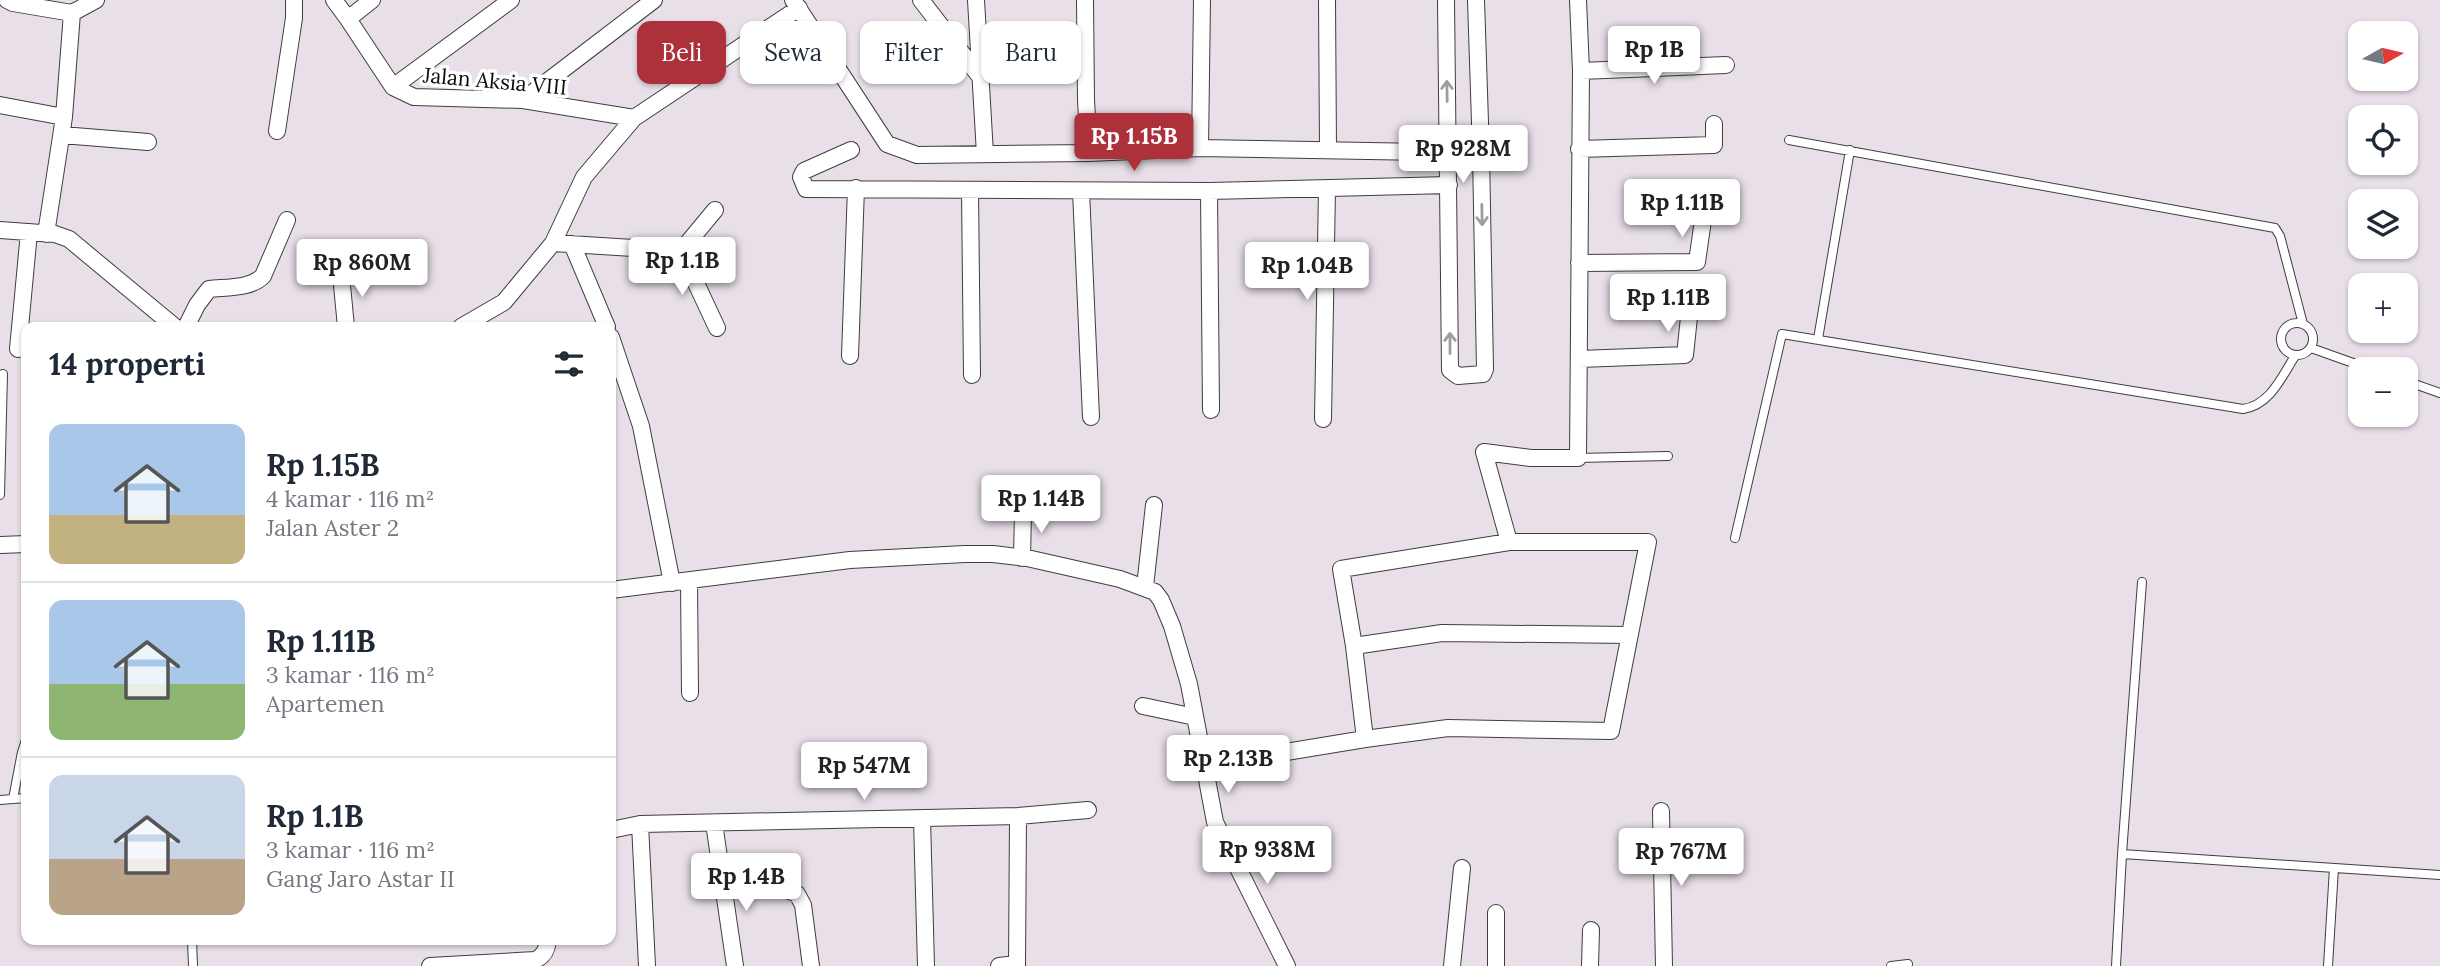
<!DOCTYPE html>
<html lang="id">
<head>
<meta charset="utf-8">
<style>
	:root { --surface:#fff; --page:#f2f2f3; --text:#1f2937; --muted:#747a83; --line:#e0e1e3; --accent:#ad313b }
	body { margin:0; font-family:Lora,serif; background:var(--page); color:var(--text); height:100vh; display:flex; flex-direction:column; font-size:26px; white-space:nowrap }
	* { box-sizing:border-box; margin:0 }
	p { font-size:23px; color:var(--muted) }
	.icon { flex:none; width:38px; height:38px; fill:none; stroke:currentColor; stroke-width:2; stroke-linecap:round; stroke-linejoin:round }
	.map { position:relative; flex:1; overflow:hidden }
	.side { position:absolute; left:21px; top:322px; width:595px; height:623px; display:flex; flex-direction:column; background:var(--surface); border-radius:14px; box-shadow:0 2px 5px #0004 }
	.side>* { flex:none }
	.hud { position:absolute; left:637px; top:21px; width:665px; height:63px; display:flex; gap:14px }
	.needle { width:46px; rotate:82deg }
	.fabs { position:absolute; left:2348px; top:21px; display:grid; gap:14px }
	.fabs a { display:grid; place-items:center; width:70px; height:70px; border-radius:14px; background:var(--surface); box-shadow:0 2px 5px #0004; font-size:35px }
	.price { position:absolute; translate:-50% -60px; padding:0 16px; border-radius:7px; background:#fff; color:#222; font-size:23px; line-height:46px; filter:drop-shadow(0 2px 4px #0008) }
	.price::after { content:''; position:absolute; left:50%; top:42px; width:21px; height:16px; margin-left:-10px; background:inherit; clip-path:polygon(0 0,100% 0,50% 100%) }
	.price.active { background:var(--accent); color:#fff }
	ul { padding:0; list-style:none }
	li { display:flex; align-items:center; gap:21px; height:175px; padding:0 28px }
	li+li { border-top:2px solid var(--line) }
	li span { display:grid; place-items:center; flex:none; width:196px; height:140px; border-radius:14px; color:#555 }
	li>.icon { margin-inline-start:auto }
	span .icon { width:84px; height:84px; fill:#fffc; stroke-width:1 }
	li b { font-size:30px }
	h2 { display:flex; justify-content:space-between; align-items:center; height:84px; padding:0 28px; font-size:30px }
	.pill { padding:0 24px; border-radius:14px; background:var(--surface); box-shadow:0 2px 5px #0004; font-size:24px; line-height:63px }
	.pill.active { background:var(--accent); color:#fff }
	.map>svg:first-child { display:block }
	.industrial { fill:#e8dfe9; fill-rule:evenodd }
	.lines { fill:none; stroke-linecap:round; stroke-linejoin:round }
	.service-casing { stroke:#3e3e3e; stroke-width:10 }
	.minor-casing { stroke:#3e3e3e; stroke-width:18 }
	.service { stroke:#fff; stroke-width:8 }
	.minor { stroke:#fff; stroke-width:16 }
	.oneway { stroke:#9d9d9d }
	.labels { text-anchor:middle; dominant-baseline:central; stroke-width:7; stroke-linejoin:round; paint-order:stroke }
	.street-label { font-size:21px; fill:#0b0b0b; stroke:#fff }
</style>
</head>
<body>
<div class="map">
<svg width="2440" height="966" viewBox="0 0 2440 966">
	<rect width="100%" height="100%" fill="#fdf9ea"/>
	<path class="industrial" d="M0,0H2440V966H0ZM2361,33H2406V79H2361ZM2361,117H2406V163H2361ZM2361,201H2406V247H2361ZM2361,285H2406V331H2361ZM26,327H611V940H26ZM2361,369H2406V415H2361Z"/>
	<g class="lines">
		<g class="service-casing">
			<path id="service" d="M1789,140L2275,228L2280,236L2303,324
				M2281 339a16 16 0 1 1 32 0a16 16 0 1 1-32 0Z
				M1818,339L1850,150
				M2311,348L2370,369
				M2406,381L2440,393
				M1578,458L1668,456
				M0,495L3,374
				M1735,538L1782,334L2243,409C2270,405 2281,378 2295,356
				M2142,582L2122,854L2440,875
				M26,740L22,752L13,799L26,798
				M0,800L13,799
				M192,940L193,966
				M1891,966L1908,964
				M2116,966L2122,854
				M2328,966L2334,868"/>
		</g>
		<g class="minor-casing">
			<path id="minor" d="M7,0L13,3L72,13L96,0
				M334,0L348,19L372,0
				M793,0L887,144L917,155L1089,153L1200,148L1481,153
				M921,0L981,78
				M976,0L985,154
				M1085,0L1086,100L1089,153
				M1327,0L1328,149
				M1446,0L1450,370L1458,376L1483,374L1485,369L1481,153L1476,0
				M348,19L393,87L414,97L523,100L634,118
				M1581,71L1726,65
				M393,87L511,0
				M523,100L654,0
				M0,105L64,117
				M277,131L294,18V0
				M62,135L148,142
				M1200,148L1202,0
				M1579,149L1714,145V124
				M851,150L804,171L801,177L806,189L1209,191L1449,185
				M970,190L972,375
				M1081,191L1091,417
				M1209,191L1211,410
				M0,230L55,234L69,239L175,327
				M46,234L64,117L72,13
				M553,243L681,251L715,210
				M572,244L607,327
				M681,251L717,328
				M1579,263L1697,262L1703,220
				M341,275L346,327
				M186,327L197,305L209,289C227,287 250,289 263,276L287,220
				M461,327L504,302L553,243L584,177L634,118L799,8
				M611,337L641,426L672,583
				M18,349L29,232
				M850,356L856,188
				M1580,359L1685,355L1689,317
				M1323,419L1327,189
				M1509,542H1648L1611,731L1448,728L1365,739L1354,646L1341,569Z
				M1509,542L1484,452L1531,458H1578L1581,71L1578,0
				M0,545L26,544
				M1022,558L1023,512
				M689,581L690,693
				M1145,587L1154,505
				M611,590L850,560L965,554H993L1027,558L1120,579L1155,592L1161,600L1172,626L1189,684L1215,822L1287,966
				M1354,646L1442,633L1630,635
				M1143,706L1195,717
				M1280,753L1365,739
				M1661,811L1664,966
				M922,819L926,966
				M714,823L735,966
				M640,824L647,966
				M611,830L640,824L1018,816L1088,810
				M723,879L777,886L797,894L803,905L811,966
				M430,966L535,960C544,956 547,950 548,940
				M999,966L1017,964
				M1017,966L1018,816
				M1452,966L1462,868
				M1496,966V913
				M1590,966L1591,930"/>
		</g>
		<use href="#service" class="service"/>
		<use href="#minor" class="minor"/>
	</g>
	<defs><path id="oneway-shaft" d="M-6 0H5M1.5-3L5.5 0L1.5 3" fill="none" stroke-width="1.6" stroke-linecap="round" stroke-linejoin="round" transform="scale(1.75)"/></defs>
	<g class="oneway">
		<use href="#oneway-shaft" transform="translate(1447 91) rotate(-91)"/>
		<use href="#oneway-shaft" transform="translate(1482 215) rotate(89)"/>
		<use href="#oneway-shaft" transform="translate(1450 343) rotate(-90)"/>
	</g>
	<g class="labels">
		<g class="street-label">
			<text transform="translate(495 81) rotate(5)">Jalan Aksia VIII</text>
		</g>
	</g>
</svg>
<div class="fabs">
<a><svg class="needle" viewBox="-14 -14 28 28"><path d="M0-13l5 13h-10z" fill="#e53935"/><path d="M0 13l5-13h-10z" fill="#747a83"/></svg></a>
<a><svg class="icon" aria-label="locate" viewBox="0 0 24 24"><circle cx="12" cy="12" r="6"/><path d="M12 2v4M12 18v4M2 12h4M18 12h4"/></svg></a>
<a><svg class="icon" aria-label="layers" viewBox="0 0 24 24"><path d="M12 4l9 5-9 5-9-5zM3 14l9 5 9-5"/></svg></a>
<a>+</a>
<a>−</a>
</div>
<b class="price" style="left:1654px;top:86px">Rp 1B</b>
<b class="price active" style="left:1134px;top:173px">Rp 1.15B</b>
<b class="price" style="left:1463px;top:185px">Rp 928M</b>
<b class="price" style="left:1682px;top:239px">Rp 1.11B</b>
<b class="price" style="left:682px;top:297px">Rp 1.1B</b>
<b class="price" style="left:362px;top:299px">Rp 860M</b>
<b class="price" style="left:1307px;top:302px">Rp 1.04B</b>
<b class="price" style="left:1668px;top:334px">Rp 1.11B</b>
<b class="price" style="left:1041px;top:535px">Rp 1.14B</b>
<b class="price" style="left:1228px;top:795px">Rp 2.13B</b>
<b class="price" style="left:864px;top:802px">Rp 547M</b>
<b class="price" style="left:1267px;top:886px">Rp 938M</b>
<b class="price" style="left:1681px;top:888px">Rp 767M</b>
<b class="price" style="left:746px;top:913px">Rp 1.4B</b>
<div class="hud">
<a class="pill active">Beli</a>
<a class="pill">Sewa</a>
<a class="pill">Filter</a>
<a class="pill">Baru</a>
</div>
<section class="side">
<h2>14 properti<svg class="icon" aria-label="filters" viewBox="0 0 24 24"><path d="M4 7h16M4 17h16"/><circle cx="9" cy="7" r="2"/><circle cx="15" cy="17" r="2"/></svg></h2>
<ul>
<li><span style="background:linear-gradient(#a9c7e8 65%,#c2b280 0)"><svg class="icon" aria-label="home" viewBox="0 0 24 24"><path d="M3 11l9-7 9 7M6 9v11h12V9"/></svg></span><div><b>Rp 1.15B</b><p>4 kamar · 116 m²</p><p>Jalan Aster 2</p></div></li>
<li><span style="background:linear-gradient(#a9c7e8 60%,#8fb573 0)"><svg class="icon" aria-label="home" viewBox="0 0 24 24"><path d="M3 11l9-7 9 7M6 9v11h12V9"/></svg></span><div><b>Rp 1.11B</b><p>3 kamar · 116 m²</p><p>Apartemen</p></div></li>
<li><span style="background:linear-gradient(#c9d6e8 60%,#b9a48a 0)"><svg class="icon" aria-label="home" viewBox="0 0 24 24"><path d="M3 11l9-7 9 7M6 9v11h12V9"/></svg></span><div><b>Rp 1.1B</b><p>3 kamar · 116 m²</p><p>Gang Jaro Astar II</p></div></li>
</ul>
</section>
</div>
</body>
</html>
